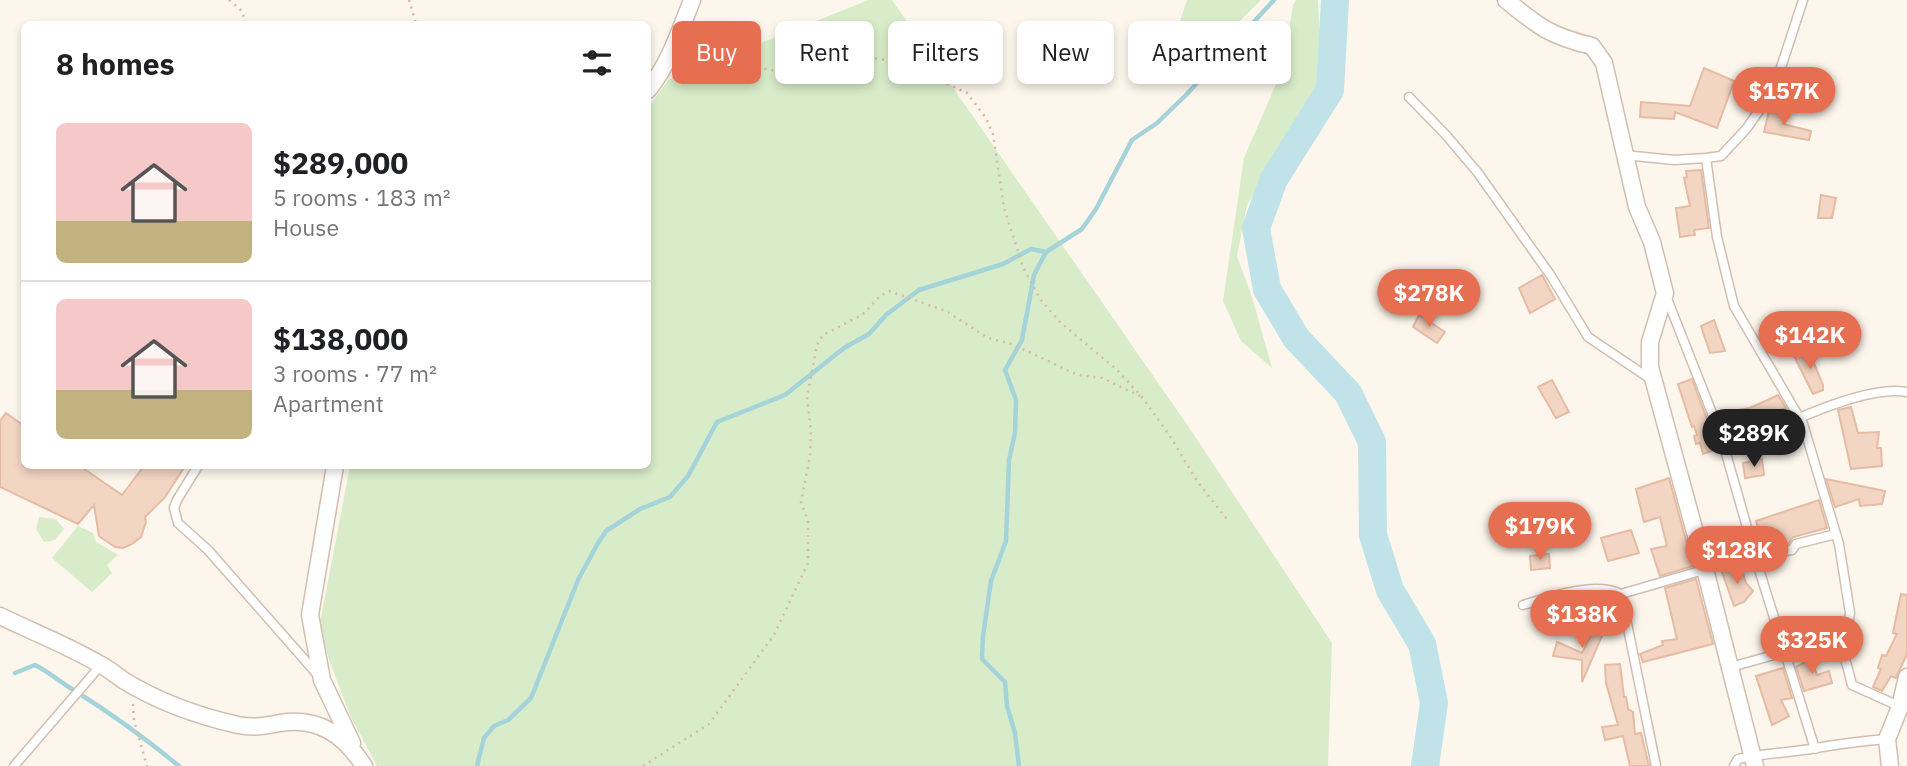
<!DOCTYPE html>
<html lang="en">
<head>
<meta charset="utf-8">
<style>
	:root { --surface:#fff; --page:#f2f2f2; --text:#202124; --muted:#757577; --line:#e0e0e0; --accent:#e76f51 }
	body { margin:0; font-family:"IBM Plex Sans",sans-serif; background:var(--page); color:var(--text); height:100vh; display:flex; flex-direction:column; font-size:26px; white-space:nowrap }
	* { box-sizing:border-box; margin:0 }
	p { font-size:23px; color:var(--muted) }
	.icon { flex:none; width:38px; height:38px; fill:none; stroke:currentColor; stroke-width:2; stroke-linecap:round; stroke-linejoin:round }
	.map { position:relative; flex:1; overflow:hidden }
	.side { position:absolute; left:21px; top:21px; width:630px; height:448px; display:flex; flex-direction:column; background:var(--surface); border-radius:10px; box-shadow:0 4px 10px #0003 }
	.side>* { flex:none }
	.hud { position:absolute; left:672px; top:21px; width:665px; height:63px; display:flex; gap:14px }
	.price { position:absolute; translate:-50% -60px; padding:0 16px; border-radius:24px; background:var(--accent); color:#fff; font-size:23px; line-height:46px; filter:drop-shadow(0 2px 4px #0008) }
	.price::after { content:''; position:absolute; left:50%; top:42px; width:21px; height:16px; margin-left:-10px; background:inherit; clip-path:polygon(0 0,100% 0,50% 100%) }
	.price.current { background:#222; color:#fff }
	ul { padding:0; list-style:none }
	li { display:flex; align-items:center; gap:21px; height:175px; padding:0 35px }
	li+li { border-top:2px solid var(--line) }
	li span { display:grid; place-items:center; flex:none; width:196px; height:140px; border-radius:10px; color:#555 }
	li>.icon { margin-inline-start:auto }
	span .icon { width:84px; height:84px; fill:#fffc; stroke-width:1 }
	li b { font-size:30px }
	h2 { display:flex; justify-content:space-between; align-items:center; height:84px; padding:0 35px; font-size:30px }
	.chip { padding:0 24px; border-radius:10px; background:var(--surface); box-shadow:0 4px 10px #0003; font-size:24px; line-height:63px }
	.chip.current { background:var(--accent); color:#fff }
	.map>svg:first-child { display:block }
	.green { fill:#d8ecc9 }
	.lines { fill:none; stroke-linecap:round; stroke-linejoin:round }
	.stream { stroke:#a5d3da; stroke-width:4.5 }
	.river { stroke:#bfe3e8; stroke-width:28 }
	.building { fill:#f3d5c3; stroke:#e6bba3; stroke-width:2 }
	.lane-casing { stroke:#d1beb0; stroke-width:11 }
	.street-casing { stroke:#d1beb0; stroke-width:19 }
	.path { stroke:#d9b8a5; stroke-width:2.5; stroke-dasharray:2 5; stroke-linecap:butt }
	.lane { stroke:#fff; stroke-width:8 }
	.street { stroke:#fff; stroke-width:16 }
</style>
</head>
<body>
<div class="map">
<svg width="1907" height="766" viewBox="0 0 1907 766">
	<rect width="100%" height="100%" fill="#fdf6ec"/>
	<path class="green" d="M869,0H892L1188,426L1332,643L1328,766H377L351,717L329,660L320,623L350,466H648V108L668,80Z
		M1187,0H1261L1196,64L1168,57Z
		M1296,0H1318L1322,87L1247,205L1237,256L1252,297L1272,368L1241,341L1223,301L1244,158L1283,68L1293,5Z
		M39,517L56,519L64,529L55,540L44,542L36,529Z
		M78,526L93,533L96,542L118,555L107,565L112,573L92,592L52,558Z"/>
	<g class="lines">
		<path class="stream" d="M15,673L35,665C49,672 59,681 72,689C109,712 145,738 179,766
			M477,766L484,738L494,726L508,720L531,698L578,580L598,543L606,531L640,509L670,497L688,476L717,422L785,395L844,348L869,334L886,315L919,290L1003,264L1031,249L1046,252
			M1019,766L1015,733L1007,706L1005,682L982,659L983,636L991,581L1006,541L1009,460L1015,433L1016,400L1005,370L1022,340L1034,275L1046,252L1082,229L1096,209L1132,140L1157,123L1186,95L1274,0"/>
		<path class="river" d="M1335,0L1330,90L1274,179L1256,228L1267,289L1296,338L1348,393L1372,442L1373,535L1390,590L1422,644L1434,703L1425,766"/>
	</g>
	<path class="building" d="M1704,68L1734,81L1717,128L1675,112L1674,119L1640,117L1641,102L1690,106Z
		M1769,111L1785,114L1783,124L1811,131L1809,140L1764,132Z
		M1701,170L1709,228L1694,230L1695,235L1680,237L1676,208L1690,206L1684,178L1687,177L1686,171Z
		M1821,195L1836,198L1832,218H1818Z
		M1542,275L1555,299L1530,313L1519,288Z
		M1419,315L1445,332L1437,343L1413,327Z
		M1714,320L1725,351L1710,353L1701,326Z
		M1808,349L1823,385V390L1813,394L1794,356Z
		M1692,379L1718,449L1703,454L1700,443L1696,444L1694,436L1697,435L1694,426L1692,427L1678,384Z
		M1552,380L1569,412L1556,418L1538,387Z
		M1778,395L1786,408L1753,423L1754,427L1742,429L1743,434L1728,437L1724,426L1738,421L1737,410L1750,408Z
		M1851,407L1858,433L1879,432L1877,448H1881L1882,466L1851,469L1838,410Z
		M6,413L24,426V466H80L122,495L144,466H185L165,497L145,517L146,522L141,537L132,544L123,548L115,547L99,536L94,505L78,524L0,487V421Z
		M1762,459L1764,475L1745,478L1743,463Z
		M1669,478L1693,566L1660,576L1651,549L1667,546L1660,517L1644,522L1636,489Z
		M1826,479L1885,491L1882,504L1860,506L1859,499L1835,507Z
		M1819,500L1827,528L1793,537L1788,544L1763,547L1756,521Z
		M1631,530L1639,553L1608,561L1601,538Z
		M1549,554L1550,568L1531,570L1530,556Z
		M1741,567L1746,583L1753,591L1744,602L1734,606L1722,572Z
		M1696,579L1713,644L1643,662L1640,654L1663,645L1662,641L1677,639L1665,588Z
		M1901,594L1907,595V654L1896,678L1891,676L1882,691L1873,687L1881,669L1878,668L1882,655L1886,656L1897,634L1893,633Z
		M1594,596V623L1582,624L1583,597Z
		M1596,625L1605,629L1582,682V660L1553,656L1557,642L1582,653Z
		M1811,659L1817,675L1829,671L1832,683L1804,691L1796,667Z
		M1620,664L1624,697H1626L1628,709L1633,712L1635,734L1641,733L1649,766H1630L1623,736L1605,740L1602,727L1618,725L1606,683L1605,665Z
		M1783,668L1792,698L1781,700L1789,716L1772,725L1756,676Z"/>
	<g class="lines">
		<g class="lane-casing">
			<path id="lane" d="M1409,97L1446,135L1478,173L1551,276L1588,337L1652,380
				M1624,155L1674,160L1706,158L1717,237L1734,306L1803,424L1839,544L1850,613L1843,652
				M1706,158L1721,156L1747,128L1774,89L1803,0
				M1666,296L1721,436L1758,566L1815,749
				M1799,418C1827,406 1877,386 1907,392
				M198,466L177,500L174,508L178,523L208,550L318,675
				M1621,594L1755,555L1792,550L1796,544L1836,534
				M1523,605C1550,597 1594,581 1621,594L1656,766
				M1731,667L1824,641C1847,648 1846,664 1852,685L1901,707
				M14,766L101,665
				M1734,766L1738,759C1764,753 1790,753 1816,748C1840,744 1862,741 1887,739"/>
		</g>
		<g class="street-casing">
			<path id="street" d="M1506,0C1539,27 1550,36 1592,46L1604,63L1637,207L1652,242L1665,293L1650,342V367L1705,569L1755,766
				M648,90C669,64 680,31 692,0
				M335,466L310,615L322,680L352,743
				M0,616C33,632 69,646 101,665C109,669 116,675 123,680C157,701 198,716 238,725C253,728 265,726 280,723C319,717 344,735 364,766
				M1890,766L1887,739L1900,707L1907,677"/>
		</g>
		<path class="path" d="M229,0L242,11L246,24
			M409,0L416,24
			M681,68L739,64L777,71L825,60L872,58L900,62L967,93L986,118L993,134L1004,208L1023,267L1040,299L1060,322L1116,369L1142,397L1172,439L1197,481L1229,522
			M133,704L134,721L147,766
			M643,766L709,724L774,635L808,563V521L801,502L810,456L811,432L807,397L817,345L823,335L862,315L879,297L889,291L946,311L988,338L1012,344L1078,375L1102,378L1142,397"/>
		<use href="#lane" class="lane"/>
		<use href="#street" class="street"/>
	</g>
</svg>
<b class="price" style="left:1784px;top:127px">$157K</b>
<b class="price" style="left:1429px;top:329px">$278K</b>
<b class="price" style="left:1810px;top:371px">$142K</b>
<b class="price current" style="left:1754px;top:469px">$289K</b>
<b class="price" style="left:1540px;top:562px">$179K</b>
<b class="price" style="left:1737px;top:586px">$128K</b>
<b class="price" style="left:1582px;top:650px">$138K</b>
<b class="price" style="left:1812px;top:676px">$325K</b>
<div class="hud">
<a class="chip current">Buy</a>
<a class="chip">Rent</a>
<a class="chip">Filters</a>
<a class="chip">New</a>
<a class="chip">Apartment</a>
</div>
<section class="side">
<h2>8 homes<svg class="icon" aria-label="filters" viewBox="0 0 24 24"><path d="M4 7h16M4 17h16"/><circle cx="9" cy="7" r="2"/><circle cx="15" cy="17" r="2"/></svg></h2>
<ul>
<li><span style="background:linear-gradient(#f6c9c9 70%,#c2b280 0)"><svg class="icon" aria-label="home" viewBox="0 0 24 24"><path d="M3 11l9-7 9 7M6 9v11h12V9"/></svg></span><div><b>$289,000</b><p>5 rooms · 183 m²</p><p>House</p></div></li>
<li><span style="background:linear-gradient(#f6c9c9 65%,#c2b280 0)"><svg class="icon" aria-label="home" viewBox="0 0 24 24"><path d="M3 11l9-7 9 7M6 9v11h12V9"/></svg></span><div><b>$138,000</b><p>3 rooms · 77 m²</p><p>Apartment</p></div></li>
</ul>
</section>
</div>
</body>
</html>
